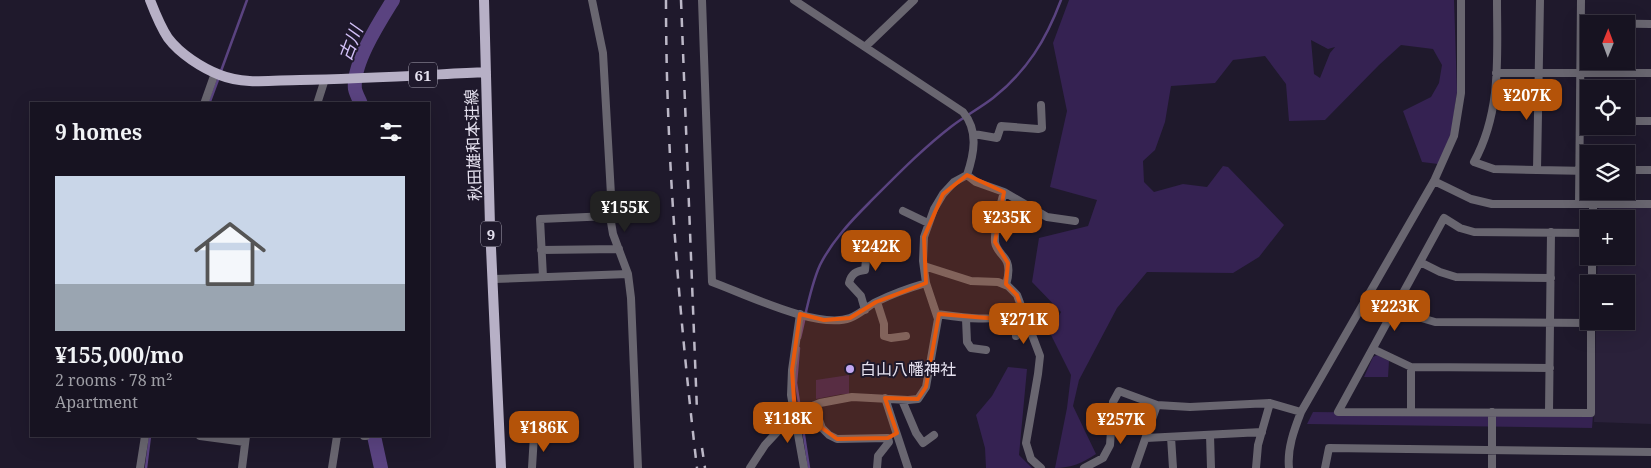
<!DOCTYPE html>
<html lang="en">
<head>
<meta charset="utf-8">
<style>
	:root { --surface:#171321; --page:#24202e; --text:#f1f3f6; --muted:#9e9ea5; --line:#36323f; --accent:#b45309 }
	body { margin:0; font-family:"Noto Serif","Noto Sans JP",serif; background:var(--page); color:var(--text); height:100vh; display:flex; flex-direction:column; font-size:19px; white-space:nowrap }
	* { box-sizing:border-box; margin:0 }
	p { font-size:16px; color:var(--muted) }
	.icon { flex:none; width:28px; height:28px; fill:none; stroke:currentColor; stroke-width:2; stroke-linecap:round; stroke-linejoin:round }
	.map { position:relative; flex:1; overflow:hidden }
	.panel { position:absolute; left:30px; top:102px; width:400px; height:335px; display:flex; flex-direction:column; background:var(--surface); border-radius:0px; box-shadow:0 5px 20px #0002,0 0 0 1px var(--line) }
	.panel>* { flex:none }
	.needle { width:32px; rotate:1deg }
	.tools { position:absolute; left:1580px; top:15px; display:grid; gap:10px }
	.tools a { display:grid; place-items:center; width:55px; height:55px; border-radius:0px; background:var(--surface); box-shadow:0 5px 20px #0002,0 0 0 1px var(--line); font-size:25px }
	.price { position:absolute; translate:-50% -42px; padding:0 11px; border-radius:10px; background:var(--accent); color:#fff; font-size:16px; line-height:32px; filter:drop-shadow(0 1px 2px #0008) }
	.price::after { content:''; position:absolute; left:50%; top:30px; width:15px; height:11px; margin-left:-8px; background:inherit; clip-path:polygon(0 0,100% 0,50% 100%) }
	.price.current { background:#222; color:#fff }
	ul { padding:0; list-style:none }
	li { display:grid; align-content:center; gap:10px; height:265px; padding:0 25px }
	li span { display:grid; place-items:center; height:155px; border-radius:0px; color:#555 }
	li>.icon { margin-inline-start:auto }
	span .icon { width:90px; height:90px; fill:#fffc; stroke-width:1 }
	li b { font-size:21px }
	h2 { display:flex; justify-content:space-between; align-items:center; height:60px; padding:0 25px; font-size:21px }
	.map>svg:first-child { display:block }
	.built { fill:#2a213a }
	.green { fill:#352252; fill-rule:evenodd }
	.lines { fill:none; stroke-linecap:round; stroke-linejoin:round }
	.stream { stroke:#5a4380; stroke-width:2.5 }
	.river { stroke:#5a4380; stroke-width:14 }
	.minor { stroke:#696670; stroke-width:8 }
	.major { stroke:#b7b0c6; stroke-width:10 }
	.rail { stroke:#bcb8c7; stroke-width:2.5; stroke-dasharray:9 9; stroke-linecap:butt }
	.marked { fill:#e8590c; fill-opacity:0.2; stroke:#e8590c; stroke-width:4; stroke-linejoin:round }
	.poi-dot { fill:#c1a8f3; stroke:#1f192c; stroke-width:2 }
	.labels { text-anchor:middle; dominant-baseline:central; stroke-width:4; stroke-linejoin:round; paint-order:stroke }
	.shield { fill:#1f192c; stroke:#aaa6b5; stroke-width:1 }
	.shield-label { font-size:15px; font-weight:bold; fill:#e6e2f0 }
	.street-label { font-size:16px; fill:#e6e2f0; stroke:#1f192c }
	.poi-label { font-size:16px; fill:#e6e2f0; stroke:#1f192c; text-anchor:start }
	.water-label { font-size:18px; font-style:italic; fill:#d2c0f7; stroke:#1f192c }
</style>
</head>
<body>
<div class="map">
<svg width="1651" height="468" viewBox="0 0 1651 468">
	<rect width="100%" height="100%" fill="#1f192c"/>
	<path class="built" d="M1599,207L1651,208V424L1594,422L1596,321H1626V284H1597L1598,256H1626V219H1598Z"/>
	<path class="green" d="M1069,0H1454L1457,92L1451,134L1438,164L1422,162L1403,111L1431,97L1439,83L1442,65L1433,49L1401,45L1379,65L1325,120L1289,121L1286,84L1265,56L1233,60L1215,83L1171,86L1165,122L1155,150L1143,161L1144,182L1154,192L1183,184L1207,187L1223,166L1228,167L1284,225L1259,257L1233,273L1147,272L1117,308L1079,380L1073,406L1096,454C1082,463 1071,468 1055,468L1067,408L1071,375L1050,333L1061,312L1032,282L1039,238L1088,226L1097,200L1050,187L1067,111L1053,43ZM1311,40L1328,49L1335,47L1330,53L1320,78L1314,74Z
		M1377,355L1389,361L1388,377H1364L1373,357Z
		M1008,367L1027,369L1019,455L1032,468H986L985,448L976,415L992,396Z
		M849,375V394H842L816,399V380Z
		M1313,412L1593,415L1592,428L1307,424Z"/>
	<g class="lines">
		<path class="stream" d="M221,71L247,0
			M209,104L219,77
			M800,338C806,314 810,287 820,265C832,241 851,221 869,203C896,176 922,149 952,126C965,116 980,108 993,98C1027,71 1046,40 1061,0
			M799,348L796,383L809,468
			M146,468L150,436"/>
		<path class="river" d="M361,104C359,99 356,94 355,89C352,64 380,21 393,0
			M374,436L381,468"/>
		<path class="minor" d="M592,0L603,53L611,195L610,216L613,234L628,274L631,298L638,468
			M702,0L712,282C745,294 818,330 850,318C860,314 868,306 876,302C892,294 909,288 926,283
			M1497,0C1497,56 1502,111 1474,162L1494,169L1589,171
			M1581,23L1651,24
			M865,47L914,0
			M1496,73H1651
			M204,104L215,73
			M317,104L325,79
			M1626,121H1651
			M974,134L997,138L1001,126L1038,129L1042,128L1041,105
			M1537,170L1540,0
			M1626,170H1651
			M967,175L976,182L1004,192L1047,217L1075,221
			M1434,181L1471,199L1492,204H1651
			M1004,192C1000,207 994,226 995,242C996,251 1004,255 1007,262C1010,269 1008,278 1006,285
			M1579,204L1581,0
			M903,211L928,223
			M1593,219V204
			M1589,233L1474,232L1460,228L1444,218L1338,412L1591,413V321
			M541,250L619,249
			M1420,262L1440,272L1456,277L1551,278
			M924,266L971,281L998,282L1008,286L1017,295L1040,356L1038,374L1026,443L1031,459L1041,468
			M543,277L540,219L610,216
			M494,279L628,274
			M1592,284V256
			M1370,292L1418,317L1435,322L1591,323
			M877,302L884,324V336L891,338L906,336
			M865,310L861,296L849,283C851,274 856,271 865,270L866,260L874,247L866,241
			M800,314L792,370L791,395L804,468
			M937,314C965,318 989,322 1017,314
			M966,319L967,342L971,348L986,350
			M1016,336L1017,314L1019,313
			M1373,349L1411,367L1550,368
			M885,398L908,468
			M902,400L916,433L923,443L934,435
			M814,406L822,428L829,435L837,439L888,438L889,442L878,456L877,468
			M1411,412V367
			M1492,412V468
			M1549,413L1551,232
			M1210,435L1211,468
			M200,436L245,442
			M364,436H366
			M1171,437L1173,468
			M1146,438L1262,432
			M140,468L145,436
			M242,468L246,436
			M332,468L337,436
			M532,468L534,435
			M750,468L765,445L789,419L805,409L820,403L852,397L908,400L918,399L926,387L938,319L926,283L923,261L924,237L934,209L943,194L954,182L967,175C974,154 979,131 963,112L794,0
			M1084,468L1103,458L1110,445L1113,402L1119,391L1157,405L1190,407L1270,403L1301,412
			M1135,468L1157,405
			M1256,468L1258,445L1270,403
			M1289,468C1287,449 1294,430 1301,412L1434,181L1454,136L1461,93V0
			M1325,468L1329,448L1651,452"/>
		<path class="major" d="M150,0C155,13 160,26 168,38C180,54 202,68 220,75C245,85 274,80 300,80C362,79 424,75 486,72
			M484,0L490,226L501,468"/>
		<path class="rail" d="M666,0C666,157 679,313 697,468
			M681,0L697,411
			M702,448L705,468"/>
	</g>
	<path class="marked" d="M967,175L1004,192L995,242L1008,263L1006,284L1017,295L1022,310L999,319L939,314L926,387L918,399L885,398L897,433L888,438L837,439L822,428L814,405L795,415L792,370L800,314L824,320L850,318L876,302L926,283L924,237L943,194Z"/>
	<circle class="poi-dot" cx="850" cy="369" r="5"/>
	<g class="labels">
		<g class="shield">
			<rect x="409" y="62.5" width="28" height="25" rx="4"/>
			<rect x="481" y="221.5" width="20" height="25" rx="4"/>
		</g>
		<g class="shield-label">
			<text x="423" y="75">61</text>
			<text x="491" y="234">9</text>
		</g>
		<g class="street-label">
			<text transform="translate(473 145) rotate(-92)">秋田雄和本荘線</text>
		</g>
		<g class="poi-label">
			<text x="860" y="369">白山八幡神社</text>
		</g>
		<g class="water-label">
			<text transform="translate(350 43) rotate(-69)">古川</text>
		</g>
	</g>
</svg>
<div class="tools">
<a><svg class="needle" viewBox="-14 -14 28 28"><path d="M0-13l5 13h-10z" fill="#e53935"/><path d="M0 13l5-13h-10z" fill="#9e9ea5"/></svg></a>
<a><svg class="icon" aria-label="locate" viewBox="0 0 24 24"><circle cx="12" cy="12" r="6"/><path d="M12 2v4M12 18v4M2 12h4M18 12h4"/></svg></a>
<a><svg class="icon" aria-label="layers" viewBox="0 0 24 24"><path d="M12 4l9 5-9 5-9-5zM3 14l9 5 9-5"/></svg></a>
<a>+</a>
<a>−</a>
</div>
<b class="price" style="left:1527px;top:121px">¥207K</b>
<b class="price current" style="left:625px;top:233px">¥155K</b>
<b class="price" style="left:1007px;top:243px">¥235K</b>
<b class="price" style="left:876px;top:272px">¥242K</b>
<b class="price" style="left:1395px;top:332px">¥223K</b>
<b class="price" style="left:1024px;top:345px">¥271K</b>
<b class="price" style="left:788px;top:444px">¥118K</b>
<b class="price" style="left:1121px;top:445px">¥257K</b>
<b class="price" style="left:544px;top:453px">¥186K</b>
<section class="panel">
<h2>9 homes<svg class="icon" aria-label="filters" viewBox="0 0 24 24"><path d="M4 7h16M4 17h16"/><circle cx="9" cy="7" r="2"/><circle cx="15" cy="17" r="2"/></svg></h2>
<ul>
<li><span style="background:linear-gradient(#c9d6e8 70%,#9aa5b1 0)"><svg class="icon" aria-label="home" viewBox="0 0 24 24"><path d="M3 11l9-7 9 7M6 9v11h12V9"/></svg></span><div><b>¥155,000/mo</b><p>2 rooms · 78 m²</p><p>Apartment</p></div></li>
</ul>
</section>
</div>
</body>
</html>
